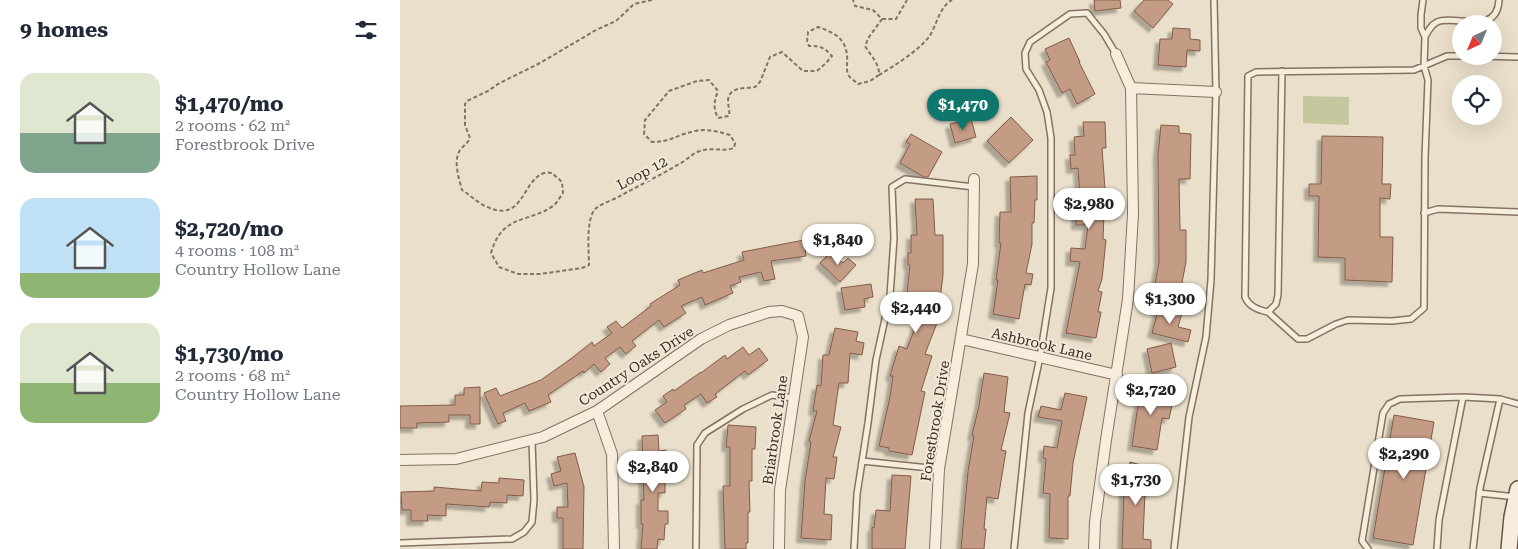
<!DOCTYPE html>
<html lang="en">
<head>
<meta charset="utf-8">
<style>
	:root { --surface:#fff; --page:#f2f2f3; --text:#1f2937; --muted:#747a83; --accent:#0f766e }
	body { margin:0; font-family:"Roboto Serif",serif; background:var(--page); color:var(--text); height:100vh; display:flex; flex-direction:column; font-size:19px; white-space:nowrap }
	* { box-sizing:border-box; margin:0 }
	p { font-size:16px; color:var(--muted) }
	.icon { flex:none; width:28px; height:28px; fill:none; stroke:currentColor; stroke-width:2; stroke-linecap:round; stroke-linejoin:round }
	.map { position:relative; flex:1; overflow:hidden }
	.sheet { display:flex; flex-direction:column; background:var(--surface); width:400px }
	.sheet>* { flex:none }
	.needle { width:32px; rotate:224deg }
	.buttons { position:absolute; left:1052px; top:15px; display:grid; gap:10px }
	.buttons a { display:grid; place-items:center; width:50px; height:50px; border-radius:50%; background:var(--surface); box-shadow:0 5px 20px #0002; font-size:25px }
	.price { position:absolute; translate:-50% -42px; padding:0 11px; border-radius:18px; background:#fff; color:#222; font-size:16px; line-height:32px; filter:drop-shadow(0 1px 2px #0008) }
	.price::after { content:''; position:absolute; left:50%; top:30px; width:15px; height:11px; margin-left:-8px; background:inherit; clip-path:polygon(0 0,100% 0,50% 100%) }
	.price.selected { background:var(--accent); color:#fff }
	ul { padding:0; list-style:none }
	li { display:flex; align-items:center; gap:15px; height:125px; padding:0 20px }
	li span { display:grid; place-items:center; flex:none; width:140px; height:100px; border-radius:15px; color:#555 }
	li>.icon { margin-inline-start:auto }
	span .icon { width:60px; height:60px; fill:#fffc; stroke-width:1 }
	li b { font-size:21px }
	h2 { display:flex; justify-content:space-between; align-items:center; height:60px; padding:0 20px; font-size:21px }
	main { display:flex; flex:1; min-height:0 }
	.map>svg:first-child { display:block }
	.green { fill:#c5c79f }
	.building { fill:#c49b84; stroke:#815c48; filter:url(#shadow) }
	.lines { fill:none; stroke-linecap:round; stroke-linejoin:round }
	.service-casing { stroke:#857260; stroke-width:8 }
	.minor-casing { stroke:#857260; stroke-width:12 }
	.secondary-casing { stroke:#675343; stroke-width:18 }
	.path { stroke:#857260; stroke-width:2; stroke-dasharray:4 2.5; stroke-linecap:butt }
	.service { stroke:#f6eddc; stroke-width:5 }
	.minor { stroke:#f6eddc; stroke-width:10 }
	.secondary { stroke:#f6eddc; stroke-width:15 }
	.labels { text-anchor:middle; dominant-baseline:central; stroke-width:4; stroke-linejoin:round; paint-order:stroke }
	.street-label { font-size:14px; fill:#372b22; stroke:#f2ead9 }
</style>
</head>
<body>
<main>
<section class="sheet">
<h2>9 homes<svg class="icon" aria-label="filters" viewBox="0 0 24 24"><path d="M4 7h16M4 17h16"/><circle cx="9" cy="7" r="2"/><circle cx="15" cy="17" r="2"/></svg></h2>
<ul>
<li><span style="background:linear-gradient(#dfe7d0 60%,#7fa58c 0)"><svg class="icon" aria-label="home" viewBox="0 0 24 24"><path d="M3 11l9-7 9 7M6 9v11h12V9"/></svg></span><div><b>$1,470/mo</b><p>2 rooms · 62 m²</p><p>Forestbrook Drive</p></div></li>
<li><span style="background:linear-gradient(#bfe0f5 75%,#8fb573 0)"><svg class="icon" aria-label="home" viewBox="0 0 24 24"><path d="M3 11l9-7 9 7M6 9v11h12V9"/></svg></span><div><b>$2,720/mo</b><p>4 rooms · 108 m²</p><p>Country Hollow Lane</p></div></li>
<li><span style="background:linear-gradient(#dfe7d0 60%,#8fb573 0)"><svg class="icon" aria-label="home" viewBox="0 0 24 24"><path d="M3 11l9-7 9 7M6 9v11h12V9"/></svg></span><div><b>$1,730/mo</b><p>2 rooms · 68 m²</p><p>Country Hollow Lane</p></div></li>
</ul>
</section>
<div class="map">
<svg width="1118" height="549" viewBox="0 0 1118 549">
	<defs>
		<filter id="shadow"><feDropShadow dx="-4.5" dy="4.5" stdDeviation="1" flood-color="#0004"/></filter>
	</defs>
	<rect width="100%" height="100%" fill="#eadfca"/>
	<path class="green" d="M903,96L949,97V125L903,123Z"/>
	<path class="building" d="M694,0H720L721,8L695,11Z
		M744,0H768L773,4L753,28L734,11Z
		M773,28L790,29V39L800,40V51L787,50L786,67L758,65L760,39H772Z
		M669,38L680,62H679L695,94L677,104L670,89L662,93L646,62L650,60L645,49Z
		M611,117L633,140L609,163L587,141Z
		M571,119L576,137L555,143L550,124Z
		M683,122H705L706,148H702L705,189L703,239L706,240L702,279L698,291L702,292L698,312H701L696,338L666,333L680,262L670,261L671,248L685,249L688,225H676L677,196H680L678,168L671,169L670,155H675L674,137L684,136Z
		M761,125L779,126V133L791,134L790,179H779L780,230H786V262L780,293L754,289L759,262L758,154Z
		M511,134L542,152L528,177H524L500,163L510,144L506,142Z
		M922,136L983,137L982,184H991L990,199L980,198V237H993L992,282L945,280V258L918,257L919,196H909V184H921Z
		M637,176V200H635L634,223H632V244L626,273L633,274L631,285L625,284L619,319L593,314L598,280H596L601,243H599L600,212H611L610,177Z
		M515,199H533L535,235H543V275L537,323L525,354L532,356L521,391L525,392L512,455L489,451V448L479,446L490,397L493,376H490L499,346L507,349L524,305L506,303L510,265H508V253H511V235H517Z
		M404,240L406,256L371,261L375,279L364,281L361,272L339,277L341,282L330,286L333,293L305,305L302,297L281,306L286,313L264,327L259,320L232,341L236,346L226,354L220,347L205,358L210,364L201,372L194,364L184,373L183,371L148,395L151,402L129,411L125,403L103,413L106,421L98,424L84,393L96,388L100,396L141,380L172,358L192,342L194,346L212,333L207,327L216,321L222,328L251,306L250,304L280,285L278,280L302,270L303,273L344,260L342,252Z
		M432,251L443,263L448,258L456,265L440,282L420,263Z
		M471,284L473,297L464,299L465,307L445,310L441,288Z
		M759,307L782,313L778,327L791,330L788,342L752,333Z
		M435,328L458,332L456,341L464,343L462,355L450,353L448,383H439L433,425L441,427L433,457H437L434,479L426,478L424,514L432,515L431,540L401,538L405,481L411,442L409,441L417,411H413L417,385L421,386L423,355H429Z
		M771,343L776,367L752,373L747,349Z
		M343,347L349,355L359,348L368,360L348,375L345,371L315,394L317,397L307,403L301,394L284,405L286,409L265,423L255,410L267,402L263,396L273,389L274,391L301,372V373L325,355L327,359Z
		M584,373L608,377L604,412L610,413L601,450L606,451L598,499L587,497L584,529H586L584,549H561L568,471L574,436L572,435L579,406Z
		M745,380L761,384L759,394L769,396L767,404L772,405L769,419L762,418L757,450L732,446L737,412Z
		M80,387V424H70V415H49V422L17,423V428H0V406L55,405V395H64V388Z
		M665,393L687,397L673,463L670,496H668V539L649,538L650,494L643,493L646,459L643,458L644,446L657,448L662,421L638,417L641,406L661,410Z
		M994,415L1034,422L1013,545L973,538Z
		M328,425L356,427L355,449H352V481H349L350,512H348V543H346V549H325L323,486H330V447H326Z
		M258,435L259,451L266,450V461L265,462V493H258V511H268V524H265L264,540L258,539L257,549H241L243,524H241V500H244L242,436Z
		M175,453L184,487L183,549H163V518H157V507H168L167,483L154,486L151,474L161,471L157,457Z
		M730,462L756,469L750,494L745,493L743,539L751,540V549H722L724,489Z
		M492,475L511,476L505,549H472V527L474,528L476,510L490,511Z
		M99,478L124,480L123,496L107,495V503L90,502L89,507L46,504V516L27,515L28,521H11V510H2L1,492L34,491V487L81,491L82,482L99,483Z"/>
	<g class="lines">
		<g class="service-casing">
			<path id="service" d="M1025,37C1028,31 1031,25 1037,22C1055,14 1097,37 1099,0
				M1079,56L1118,57
				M882,71L878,295L876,304L868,312C859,310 849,307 845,297L848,76L856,72L1014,70L1047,56H1061
				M1024,213L1038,209L1118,212
				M868,312L898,339H907L936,324L948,320L992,321L1011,319L1024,308L1025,157L1028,80L1024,66L1025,37L1021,28V15L1023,0
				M462,461L539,469
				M1079,493L1116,497
				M0,543L112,539L124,532L132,522L134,500L132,440
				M296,549L297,445L305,433L343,409L372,395L393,398
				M454,549L457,494L468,423L476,360L490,296L494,238L492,187L505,179L574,187
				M614,549L628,413L640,357L651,288V138L647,112L639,90L626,69L625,53L630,42L670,14L687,13L704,34L716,54
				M774,549L789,417L806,337L811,280L816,92L814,0
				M968,549L962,541L983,413L989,404L1000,399L1063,397
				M1037,549L1039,520L1063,397L1100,399L1118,404
				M1073,549L1080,488L1100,399"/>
		</g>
		<g class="minor-casing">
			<path id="minor" d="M731,88L816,92
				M561,339L717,375
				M197,411L212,454L214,549
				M0,460L56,459L143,437L197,411L301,339L329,325L369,312L382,311L398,316L403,337L380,490L379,549
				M535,549L539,469L573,264L574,179
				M694,549L695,522L706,440L728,299L733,214L731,88L716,54"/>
		</g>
		<g class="secondary-casing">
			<path id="secondary" d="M1109,549L1112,517L1118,489"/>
		</g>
		<path class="path" d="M252,0L234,4L216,21L196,30L140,63L98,84L88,91L67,101L65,104V125L70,138C68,143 64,145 60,150C53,161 59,179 62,190C70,195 77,202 85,206C124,225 121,181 144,173C147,172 150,173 152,173L162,182L163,193C160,197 157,203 153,206C128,223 102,214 91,253L99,267L118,274H140L182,268L189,265C189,250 186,226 193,212C197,204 212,201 220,196C240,185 261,175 281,163C288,159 293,153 300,151C312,147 323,152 334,148L335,143L330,135C317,131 304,128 291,132C275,136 269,142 252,142L244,134L245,120L269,91L297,81L309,80L318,91C314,101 313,108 318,118L329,116C330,110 328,106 328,100C330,86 344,89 355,87L360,82L370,57L382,52L403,71H417L426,63L432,56C424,47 420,46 409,46L407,42L408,32L418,27C433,32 446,38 447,56C448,63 445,69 449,76C451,79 455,81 458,84L470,81L479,75C480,64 470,55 465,46L469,37L482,19L473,10L455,6L453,0
			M482,19H496L507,0
			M479,75C494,66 518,51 529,37C537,25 539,7 552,0"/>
		<use href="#service" class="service"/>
		<use href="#minor" class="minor"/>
		<use href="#secondary" class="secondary"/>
	</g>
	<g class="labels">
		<g class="street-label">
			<text transform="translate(242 173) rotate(-28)">Loop 12</text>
			<text transform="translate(642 344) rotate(13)">Ashbrook Lane</text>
			<text transform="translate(236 366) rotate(-33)">Country Oaks Drive</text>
			<text transform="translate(535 421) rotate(-81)">Forestbrook Drive</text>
			<text transform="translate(375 430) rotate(-82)">Briarbrook Lane</text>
		</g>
	</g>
</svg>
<div class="buttons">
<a><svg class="needle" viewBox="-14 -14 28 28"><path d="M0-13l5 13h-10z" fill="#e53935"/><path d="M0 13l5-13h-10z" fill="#747a83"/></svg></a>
<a><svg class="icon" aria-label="locate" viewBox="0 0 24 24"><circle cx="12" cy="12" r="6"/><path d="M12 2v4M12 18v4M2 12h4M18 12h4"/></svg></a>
</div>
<b class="price selected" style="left:563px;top:131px">$1,470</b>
<b class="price" style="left:689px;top:230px">$2,980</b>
<b class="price" style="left:438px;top:266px">$1,840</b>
<b class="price" style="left:770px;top:325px">$1,300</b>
<b class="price" style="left:516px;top:334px">$2,440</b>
<b class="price" style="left:751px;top:416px">$2,720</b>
<b class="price" style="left:1004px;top:480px">$2,290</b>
<b class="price" style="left:253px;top:493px">$2,840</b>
<b class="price" style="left:736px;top:506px">$1,730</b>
</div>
</main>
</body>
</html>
